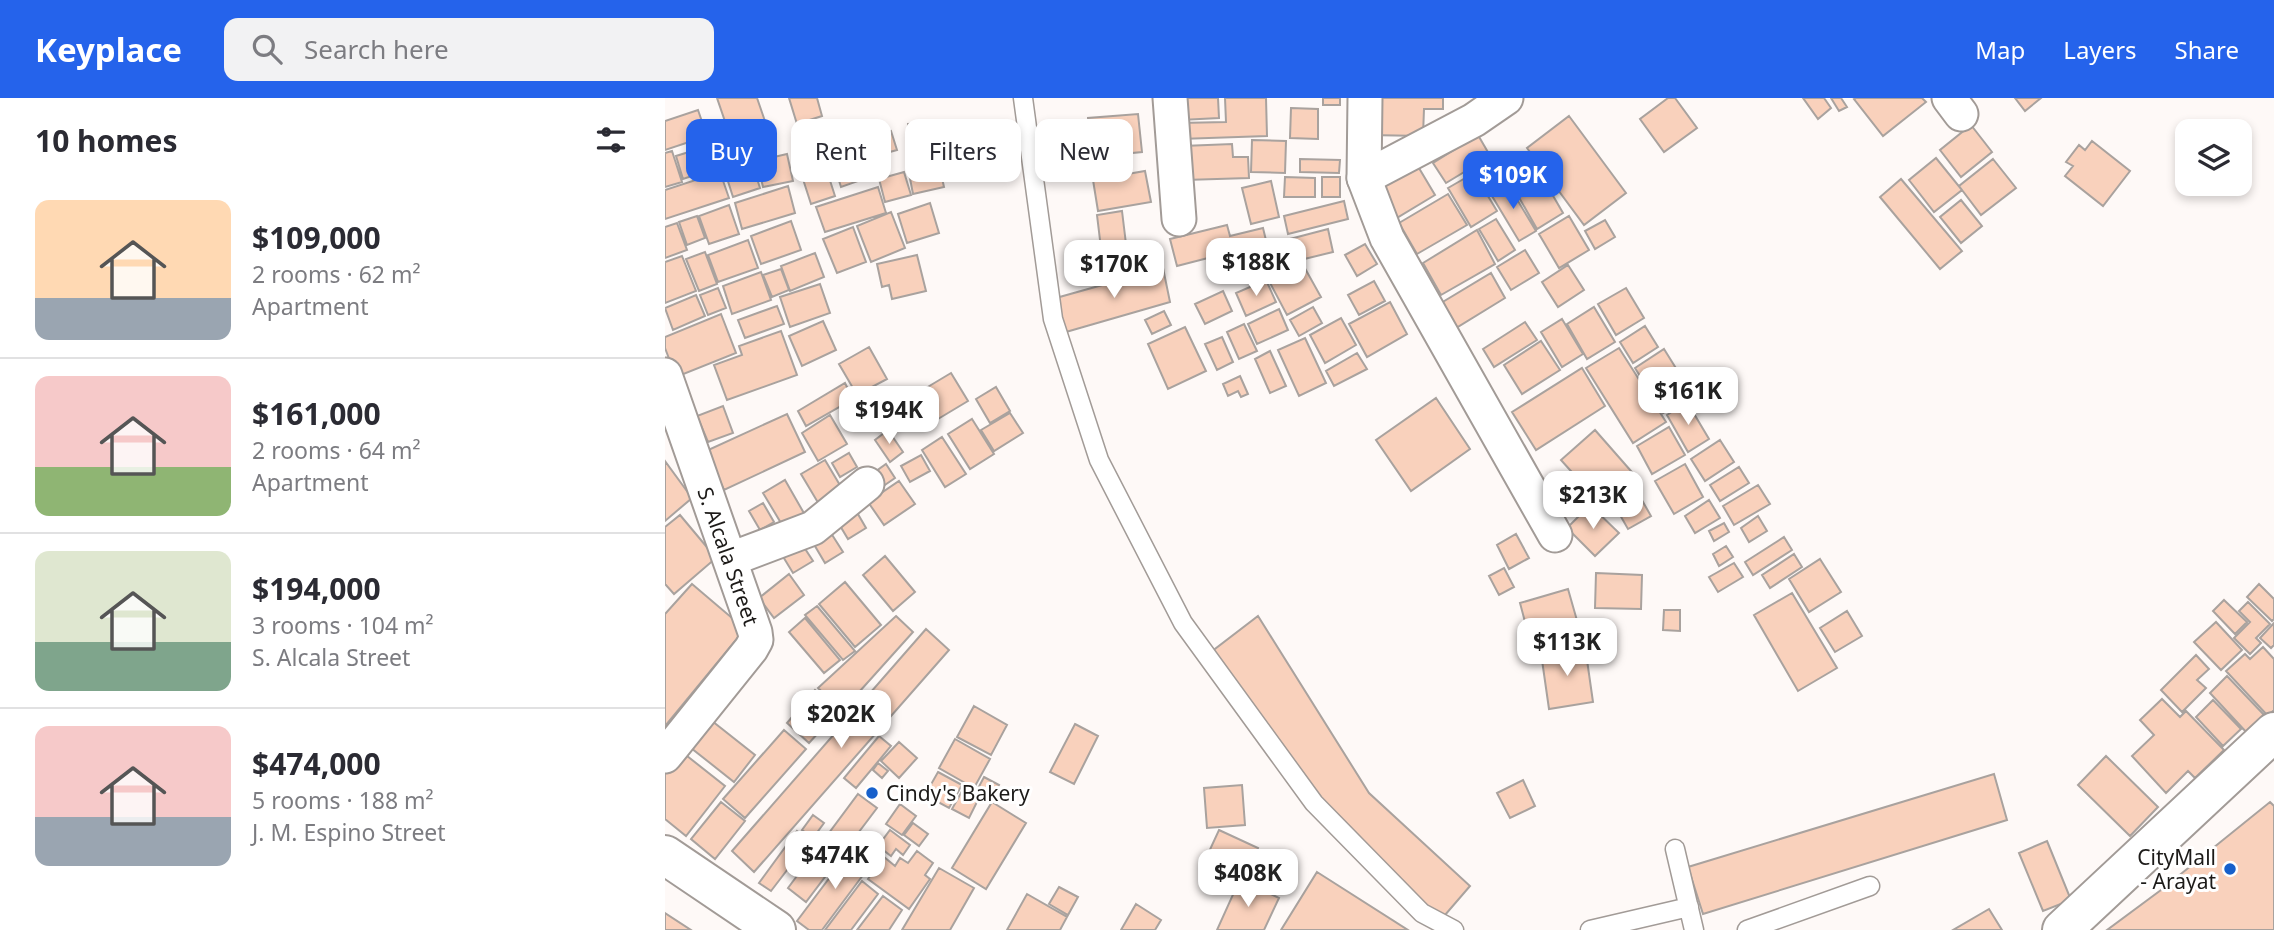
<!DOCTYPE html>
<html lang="en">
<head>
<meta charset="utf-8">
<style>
	:root { --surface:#fff; --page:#f2f2f3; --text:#2b2b33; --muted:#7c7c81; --line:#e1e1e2; --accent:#2563eb }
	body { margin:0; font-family:"Noto Sans",sans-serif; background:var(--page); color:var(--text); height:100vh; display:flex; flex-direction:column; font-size:26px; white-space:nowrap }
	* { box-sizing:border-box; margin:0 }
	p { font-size:23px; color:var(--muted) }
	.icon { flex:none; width:38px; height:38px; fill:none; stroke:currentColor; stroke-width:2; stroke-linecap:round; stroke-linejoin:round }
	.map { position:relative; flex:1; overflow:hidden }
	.sheet { display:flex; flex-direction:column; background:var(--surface); width:665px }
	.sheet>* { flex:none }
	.banner { position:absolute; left:21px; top:21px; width:665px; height:63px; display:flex; gap:14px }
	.tools { position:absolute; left:1510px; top:21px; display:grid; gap:14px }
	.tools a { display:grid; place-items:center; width:77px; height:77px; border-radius:14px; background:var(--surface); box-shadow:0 4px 10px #0003; font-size:35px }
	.price { position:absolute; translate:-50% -60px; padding:0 16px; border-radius:14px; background:#fff; color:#222; font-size:23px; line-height:46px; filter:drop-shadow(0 2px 4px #0008) }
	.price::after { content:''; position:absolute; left:50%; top:42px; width:21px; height:16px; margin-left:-10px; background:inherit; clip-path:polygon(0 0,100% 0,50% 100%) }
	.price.active { background:var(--accent); color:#fff }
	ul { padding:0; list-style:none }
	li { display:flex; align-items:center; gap:21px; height:175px; padding:0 35px }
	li+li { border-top:2px solid var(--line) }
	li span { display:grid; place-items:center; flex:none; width:196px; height:140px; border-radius:14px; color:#555 }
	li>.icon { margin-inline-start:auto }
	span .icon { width:84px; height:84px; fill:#fffc; stroke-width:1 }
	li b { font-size:30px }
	h2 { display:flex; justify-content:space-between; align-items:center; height:84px; padding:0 35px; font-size:30px }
	.chip { padding:0 24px; border-radius:14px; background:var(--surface); box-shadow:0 4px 10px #0003; font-size:24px; line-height:63px }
	.chip.active { background:var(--accent); color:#fff }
	header { display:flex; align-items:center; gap:42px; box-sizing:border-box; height:98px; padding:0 35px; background:var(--accent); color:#fff }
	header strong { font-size:33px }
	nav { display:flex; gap:38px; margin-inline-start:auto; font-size:24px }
	.search { width:490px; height:63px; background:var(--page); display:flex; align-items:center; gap:18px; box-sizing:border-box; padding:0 24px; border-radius:14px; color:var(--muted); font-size:26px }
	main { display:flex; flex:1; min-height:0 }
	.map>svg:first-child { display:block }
	.building { fill:#f9d1bc; stroke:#a9a29e; stroke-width:2 }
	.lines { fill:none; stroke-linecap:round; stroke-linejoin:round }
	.service-casing { stroke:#a29b97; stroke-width:21 }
	.minor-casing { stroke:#a29b97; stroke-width:37 }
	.secondary-casing { stroke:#a29b97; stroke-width:42 }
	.service { stroke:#fff; stroke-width:18 }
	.minor { stroke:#fff; stroke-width:33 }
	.secondary { stroke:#fff; stroke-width:38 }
	.poi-dot { fill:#1760cb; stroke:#fff; stroke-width:2.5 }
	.labels { text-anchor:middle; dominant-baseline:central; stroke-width:6; stroke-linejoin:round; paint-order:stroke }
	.street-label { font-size:21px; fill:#1c1a18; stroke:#fff }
	.poi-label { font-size:21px; fill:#1c1a18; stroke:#fff; text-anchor:start }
</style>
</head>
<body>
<header>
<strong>Keyplace</strong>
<div class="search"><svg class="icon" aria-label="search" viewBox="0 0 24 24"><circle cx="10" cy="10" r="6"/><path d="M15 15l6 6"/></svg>Search here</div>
<nav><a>Map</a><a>Layers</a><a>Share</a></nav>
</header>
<main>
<section class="sheet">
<h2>10 homes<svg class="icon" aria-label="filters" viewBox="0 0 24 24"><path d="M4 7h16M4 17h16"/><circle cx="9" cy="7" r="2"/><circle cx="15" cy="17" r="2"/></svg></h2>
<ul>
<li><span style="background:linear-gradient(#ffd9b3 70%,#9aa5b1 0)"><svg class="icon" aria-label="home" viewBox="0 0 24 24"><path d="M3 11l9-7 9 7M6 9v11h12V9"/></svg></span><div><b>$109,000</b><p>2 rooms · 62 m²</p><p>Apartment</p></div></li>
<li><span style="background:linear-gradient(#f6c9c9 65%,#8fb573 0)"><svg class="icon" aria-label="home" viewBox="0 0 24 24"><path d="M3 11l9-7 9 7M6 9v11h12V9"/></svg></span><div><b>$161,000</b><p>2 rooms · 64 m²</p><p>Apartment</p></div></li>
<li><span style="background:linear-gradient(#dfe7d0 65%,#7fa58c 0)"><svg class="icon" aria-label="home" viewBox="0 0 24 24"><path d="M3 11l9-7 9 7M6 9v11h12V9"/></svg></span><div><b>$194,000</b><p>3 rooms · 104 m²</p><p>S. Alcala Street</p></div></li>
<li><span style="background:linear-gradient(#f6c9c9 65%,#9aa5b1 0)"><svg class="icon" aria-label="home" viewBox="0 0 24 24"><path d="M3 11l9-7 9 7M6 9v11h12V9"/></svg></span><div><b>$474,000</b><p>5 rooms · 188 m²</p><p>J. M. Espino Street</p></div></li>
</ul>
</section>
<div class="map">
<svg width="1609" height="832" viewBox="0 0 1609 832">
	<rect width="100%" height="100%" fill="#fef9f7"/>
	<path class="building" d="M52,0H92L101,26L65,38Z
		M124,0H152L157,18L132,26Z
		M516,0H553L554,20L516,22Z
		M560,0H601L602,38L515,41L514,25L561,24Z
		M658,0H675V7H658Z
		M704,0H778V11H759L758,38L703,37Z
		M1003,0H1010L1032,30L999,54L975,21Z
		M1138,0H1159L1166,10L1153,21Z
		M1166,0H1176L1182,9L1174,13Z
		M1191,0H1257L1261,4L1218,38L1189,1Z
		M1350,0H1376L1360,13Z
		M626,10L653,11V41L625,40Z
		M33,12L42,38L0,52V23Z
		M473,16L477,54L426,59L423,20Z
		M904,18L961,95L919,127L862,50Z
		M289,24L290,55L244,57L243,26Z
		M1306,27L1327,54L1296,79L1275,52Z
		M226,33L232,52L214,57L209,38Z
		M207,36L211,60L173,65L169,42Z
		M813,37L835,75L821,84L811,67L781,85L768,65Z
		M73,42L80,63L51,73L44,52Z
		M587,42L621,43L620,75L586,74Z
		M1427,43L1465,73L1438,108L1400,78L1408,68L1401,64L1414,47L1420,52Z
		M153,45L158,62L138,69L132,51Z
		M567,46L568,59H583L584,80L520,82L518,48Z
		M40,49L48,71L18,81L11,58Z
		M7,53L17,84L0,89V55Z
		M122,56L128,83L98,89L92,63Z
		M272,58L279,89L248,96L242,65Z
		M748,60L770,97L730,121L708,83Z
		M1271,60L1297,92L1269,114L1244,82Z
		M635,61L675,62L674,75L635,74Z
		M1328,61L1351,90L1316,117L1294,88Z
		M87,65L95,90L68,99L60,74Z
		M869,65L898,115L872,131L843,80Z
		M160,67L170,98L146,106L136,75Z
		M191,67L196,82L176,89L171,73Z
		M480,73L486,104L433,113L428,82Z
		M55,74L64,100L0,121V92Z
		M239,74L246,97L220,104L214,81Z
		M809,75L832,113L806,129L783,90Z
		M620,79L650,80V99H619Z
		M657,79H675V99H657Z
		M1236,81L1297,153L1275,171L1215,99Z
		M606,83L614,119L586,126L577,90Z
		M841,83L871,133L854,143L824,93Z
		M123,88L130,115L77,131L70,105Z
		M213,89L221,115L160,134L151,109Z
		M783,96L802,127L752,156L734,125Z
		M1296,102L1317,128L1296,145L1275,119Z
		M679,103L683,121L623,136L619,118Z
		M265,105L274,135L242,145L233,116Z
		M64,107L74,136L44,146L34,118Z
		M457,113L461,146L436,150L432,117Z
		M226,114L240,150L206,164L192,128Z
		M32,118L40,140L22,147L14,124Z
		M904,118L924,152L894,170L874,136Z
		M831,121L850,152L833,163L814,131Z
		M940,122L950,139L930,151L920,133Z
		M126,123L136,152L96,166L86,138Z
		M12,125L22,152L0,160V129Z
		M562,127L565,138L598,130L607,167L548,181L543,160L512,168L505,141Z
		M188,129L201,164L172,175L158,141Z
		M663,131L668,154L627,164L621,142Z
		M812,132L830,166L776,197L758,165Z
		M83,142L93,170L53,184L43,157Z
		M700,146L712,166L692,178L680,157Z
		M860,152L874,175L846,192L832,169Z
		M443,153L444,181L404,183L402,155Z
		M40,154L52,186L34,193L21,161Z
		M150,155L159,179L125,193L116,168Z
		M252,157L261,193L227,201L224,187L217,189L212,166Z
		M17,158L31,193L0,205V164Z
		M637,165L656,199L622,217L604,183Z
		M903,167L919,192L893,209L877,184Z
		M498,170L505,204L401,234L391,200Z
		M116,171L124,192L107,199L98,177Z
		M96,174L106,202L67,216L58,188Z
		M826,175L840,200L791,230L776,205Z
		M601,182L611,204L581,218L571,195Z
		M709,183L720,203L694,217L683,197Z
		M155,186L165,215L125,229L115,199Z
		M53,190L61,210L43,217L35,197Z
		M961,190L979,220L951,237L933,206Z
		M558,193L567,213L540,226L530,206Z
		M31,197L40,218L8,232L0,210Z
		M725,204L742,236L702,259L684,226Z
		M112,208L119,226L80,240L73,222Z
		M648,209L657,225L634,238L625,222Z
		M929,209L950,244L922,261L902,226Z
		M614,211L623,232L592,246L583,226Z
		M499,213L506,227L487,236L480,222Z
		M56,216L71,255L11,279L0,250V239Z
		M676,220L691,247L660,265L645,237Z
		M897,221L918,256L897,269L876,234Z
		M158,223L171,252L137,268L124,238Z
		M860,224L872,242L829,269L818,251Z
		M579,226L592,253L574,261L562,234Z
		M980,228L993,249L968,265L955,244Z
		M520,229L541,273L503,291L483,246Z
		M116,233L132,277L62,302L49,267L77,257L74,248Z
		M557,239L568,264L552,272L540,246Z
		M640,240L661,285L634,298L613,252Z
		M876,243L895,272L857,296L839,267Z
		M204,249L222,281L192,297L174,266Z
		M954,250L1001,324L968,345L921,270Z
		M999,251L1027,296L998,315L970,270Z
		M605,253L621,288L605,295L590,261Z
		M692,255L702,271L669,288L661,273Z
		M917,270L940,308L871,352L847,314Z
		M286,275L303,303L273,321L256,293Z
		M575,278L583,296L576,299L573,293L563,298L558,286Z
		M180,285L188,301L141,328L133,313Z
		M331,289L345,313L325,325L311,301Z
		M252,290L270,320L254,329L236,299Z
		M234,294L248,325L231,333L217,302Z
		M771,300L805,351L746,393L711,342Z
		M1022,304L1044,341L1023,354L1002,317Z
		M58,308L68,335L43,344L32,318Z
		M345,315L358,335L329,353L316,332Z
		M122,316L140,354L59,392L41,353Z
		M165,317L182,346L153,363L137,335Z
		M307,321L329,356L305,371L283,336Z
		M1004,329L1020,357L987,376L972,348Z
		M223,332L238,354L225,364L210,342Z
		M930,332L973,381L940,411L896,362Z
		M277,339L301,376L280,389L257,352Z
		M1055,342L1069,364L1040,383L1026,361Z
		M184,355L192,369L175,379L167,365Z
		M256,357L265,373L245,384L236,368Z
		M160,362L179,394L155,408L136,376Z
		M0,363L27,400L0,423Z
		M221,366L230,380L217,389L207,376Z
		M1020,366L1038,399L1009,416L990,383Z
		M1074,369L1084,385L1055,403L1045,387Z
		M120,382L140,417L119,430L98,395Z
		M234,383L250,406L219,427L203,404Z
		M1093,387L1105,406L1069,427L1058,408Z
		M974,397L986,418L963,431L951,410Z
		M1044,402L1055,420L1030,435L1020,418Z
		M186,404L201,430L183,441L168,416Z
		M98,405L109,424L95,432L84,413Z
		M925,407L954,435L930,458L902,430Z
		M15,417L51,460L9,496L0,486V429Z
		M1093,418L1102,433L1084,444L1076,430Z
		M1059,425L1064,434L1049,443L1044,433Z
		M164,432L178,454L160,465L147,443Z
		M851,436L864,460L844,471L832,447Z
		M1119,439L1127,452L1088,477L1080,464Z
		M133,440L148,463L128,475L114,452Z
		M1061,448L1068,459L1054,468L1048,456Z
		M1129,456L1137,469L1105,490L1097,477Z
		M220,458L250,494L228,513L198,477Z
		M1155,461L1176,494L1144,514L1124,481Z
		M1069,465L1078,479L1053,494L1044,479Z
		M839,470L849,489L834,497L824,478Z
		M931,475L977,477L976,511L930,510Z
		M124,476L139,497L109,520L94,500Z
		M180,484L216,527L190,549L154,506Z
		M27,486L80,531L0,628V516Z
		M1594,486L1609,501V521L1607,523L1582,499Z
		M903,491L917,540L868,554L855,505Z
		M1127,495L1172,570L1133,593L1089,517Z
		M1559,502L1582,524L1570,536L1548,513Z
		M1583,504L1605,526L1591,540L1596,545L1585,556L1569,540L1585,524L1574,513Z
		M152,508L190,553L178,562L140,517Z
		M999,512H1015V533L998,532Z
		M1182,513L1197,538L1170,554L1155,530Z
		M231,518L248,534L177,613L153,590Z
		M593,518L704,695L805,788L774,824L652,703L546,554Z
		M140,520L175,562L159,575L124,534Z
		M1551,524L1577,552L1556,572L1529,544Z
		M1609,525V547L1606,550L1595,540Z
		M261,531L284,552L89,774L67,753Z
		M920,548L928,604L884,611L876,555Z
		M1598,549L1609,561V612L1603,618L1561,573L1580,556L1585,561Z
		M1531,557L1544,571L1532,582L1541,590L1517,614L1496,592Z
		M1562,578L1601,619L1583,636L1545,595Z
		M150,592L173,613L144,645L122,625Z
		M1497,601L1515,619L1521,613L1559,652L1530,680L1523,673L1501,695L1467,658L1489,637L1475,622Z
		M1548,602L1576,631L1558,648L1531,619Z
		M309,608L342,627L326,657L292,639Z
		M42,619L90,657L69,684L21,646Z
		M410,626L433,638L409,686L385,674Z
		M119,632L141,651L80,720L58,701Z
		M214,638L226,648L191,690L179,680Z
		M290,641L325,661L309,690L274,670Z
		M234,644L252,660L234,680L216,663Z
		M12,650L60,688L21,738L0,721V666Z
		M1441,658L1493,709L1465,738L1413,687Z
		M213,665L223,673L217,680L208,672Z
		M273,674L297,687L284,710L260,697Z
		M1329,676L1342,722L1038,816L1023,769Z
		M319,679L334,687L325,704L310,696Z
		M858,682L870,708L845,720L832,695Z
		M577,687L580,727L542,730L539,690Z
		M297,693L313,702L304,720L287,711Z
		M193,696L212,710L141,804L123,790Z
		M56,704L80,723L50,761L26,741Z
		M327,704L361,725L321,791L287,770Z
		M1605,704L1609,708V832H1442L1496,792Z
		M235,706L251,718L237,737L221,726Z
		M148,717L159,725L148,740L137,732Z
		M248,725L263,736L254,748L239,737Z
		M225,732L245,747L238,757L231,751L226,758L213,748Z
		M554,732L593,750L581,776L542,758Z
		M132,733L145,742L106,793L94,785Z
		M1382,743L1406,802L1378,813L1354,755Z
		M187,750L207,765L157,832H144L132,823Z
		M252,753L268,765L260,777L265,781L244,811L203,781L219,759L230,768L235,760L243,765Z
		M274,770L309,790L285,832H237Z
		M652,774L743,832H616Z
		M575,781L614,800L599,832H552Z
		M197,783L213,796L186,832H160Z
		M394,789L413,799L403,817L384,806Z
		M362,796L402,819L395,832H342Z
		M218,798L237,812L224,832H192Z
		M471,806L496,822L490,832H456Z
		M1324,811L1337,832H1288Z
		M0,815L26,832H0Z"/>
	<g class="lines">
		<g class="service-casing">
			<path id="service" d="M358,0L388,221L434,362L518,525L649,705L757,815L789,832
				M1010,751L1029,832
				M925,832L1024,809
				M1082,832L1205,788"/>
		</g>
		<g class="minor-casing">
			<g id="minor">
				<path d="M505,0L514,121"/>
				<path d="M700,0L699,80L722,140L890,437"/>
				<path d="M1284,0L1296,16"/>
				<path d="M699,80L809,22L841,0"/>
				<path id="s1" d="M0,277L90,534L91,542L86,551L0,658"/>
				<path d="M66,461L148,430L202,386"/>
			</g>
		</g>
		<g class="secondary-casing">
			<path id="secondary" d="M0,757L111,832
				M1397,832L1609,634"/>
		</g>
		<use href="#service" class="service"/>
		<use href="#minor" class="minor"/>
		<use href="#secondary" class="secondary"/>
	</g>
	<g class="poi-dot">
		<circle cx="207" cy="695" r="7"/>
		<circle cx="1565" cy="771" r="7"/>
	</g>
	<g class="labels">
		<g class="street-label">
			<text stroke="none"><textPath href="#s1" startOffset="192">S. Alcala Street</textPath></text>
		</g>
		<g class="poi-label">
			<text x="221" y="695">Cindy's Bakery</text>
			<text x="1551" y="759" text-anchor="end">CityMall<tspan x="1551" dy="24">- Arayat</tspan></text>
		</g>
	</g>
</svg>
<div class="tools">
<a><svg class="icon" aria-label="layers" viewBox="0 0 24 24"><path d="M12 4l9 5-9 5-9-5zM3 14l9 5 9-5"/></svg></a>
</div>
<b class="price active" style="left:848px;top:113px">$109K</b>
<b class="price" style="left:591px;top:200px">$188K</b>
<b class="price" style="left:449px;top:202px">$170K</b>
<b class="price" style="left:1023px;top:329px">$161K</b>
<b class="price" style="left:224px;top:348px">$194K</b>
<b class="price" style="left:928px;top:433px">$213K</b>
<b class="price" style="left:902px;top:580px">$113K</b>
<b class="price" style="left:176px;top:652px">$202K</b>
<b class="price" style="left:170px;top:793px">$474K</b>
<b class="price" style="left:583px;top:811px">$408K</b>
<div class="banner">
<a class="chip active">Buy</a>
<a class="chip">Rent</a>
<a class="chip">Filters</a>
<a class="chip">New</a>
</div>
</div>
</main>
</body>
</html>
